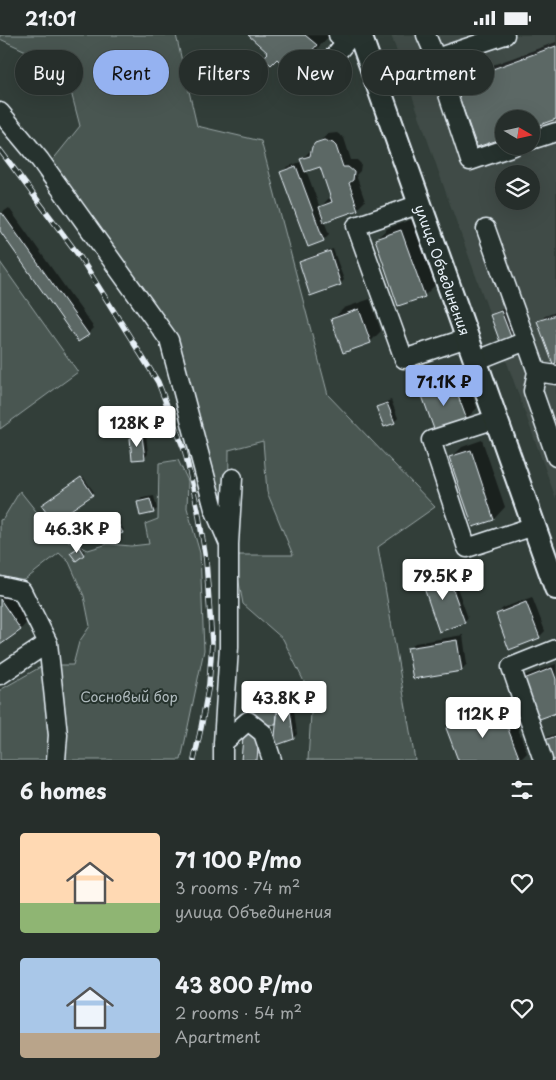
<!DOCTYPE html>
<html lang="en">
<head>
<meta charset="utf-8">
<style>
	:root { --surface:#262e2b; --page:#323a37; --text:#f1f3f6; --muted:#a4a8a9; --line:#424a47; --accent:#95b2f1 }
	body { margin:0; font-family:"Playpen Sans",sans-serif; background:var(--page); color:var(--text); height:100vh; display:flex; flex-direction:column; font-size:19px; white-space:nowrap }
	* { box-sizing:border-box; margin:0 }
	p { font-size:16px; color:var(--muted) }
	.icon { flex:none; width:28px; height:28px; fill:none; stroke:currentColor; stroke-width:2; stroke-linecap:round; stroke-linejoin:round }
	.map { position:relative; height:725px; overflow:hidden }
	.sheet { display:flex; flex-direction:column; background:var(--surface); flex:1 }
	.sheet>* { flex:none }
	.top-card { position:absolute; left:15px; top:15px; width:526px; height:45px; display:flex; gap:10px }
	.needle { width:32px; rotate:99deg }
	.fabs { position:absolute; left:495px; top:75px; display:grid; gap:10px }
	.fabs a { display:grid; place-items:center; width:45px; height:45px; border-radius:50%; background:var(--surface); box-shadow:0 5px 20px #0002,0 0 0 1px var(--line); font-size:25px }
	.price { position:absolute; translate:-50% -42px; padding:0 11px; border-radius:5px; background:#fff; color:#222; font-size:16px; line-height:32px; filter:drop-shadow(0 1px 2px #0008) }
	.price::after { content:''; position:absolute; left:50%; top:30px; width:15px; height:11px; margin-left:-8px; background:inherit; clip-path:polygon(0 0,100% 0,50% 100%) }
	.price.on { background:var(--accent); color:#111 }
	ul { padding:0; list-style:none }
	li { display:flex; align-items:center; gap:15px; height:125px; padding:0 20px }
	li span { display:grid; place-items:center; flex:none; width:140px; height:100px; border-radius:5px; color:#555 }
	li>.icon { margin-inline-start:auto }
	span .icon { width:60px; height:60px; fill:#fffc; stroke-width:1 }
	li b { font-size:21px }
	h2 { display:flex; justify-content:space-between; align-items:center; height:60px; padding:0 20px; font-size:21px }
	.chip { padding:0 18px; border-radius:22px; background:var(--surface); box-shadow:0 5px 20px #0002,0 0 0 1px var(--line); font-size:18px; line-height:45px }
	.chip.on { background:var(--accent); color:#111 }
	.status { display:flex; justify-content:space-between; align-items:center; height:35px; padding:0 25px; background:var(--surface); direction:ltr }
	.status svg { height:14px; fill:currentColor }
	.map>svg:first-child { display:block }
	.built { fill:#3f4b46; fill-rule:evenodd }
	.green { fill:#495651; stroke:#98a4a4 }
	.shadow { fill:#0007; fill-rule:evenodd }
	.building { fill:#5c6865; stroke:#e8f1f8 }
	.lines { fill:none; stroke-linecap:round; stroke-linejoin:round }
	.minor-casing { stroke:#e8f1f8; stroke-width:21 }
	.major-casing { stroke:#e8f1f8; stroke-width:26 }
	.minor { stroke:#26332d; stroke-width:18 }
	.major { stroke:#26332d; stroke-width:22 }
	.rail-casing { stroke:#e8f1f8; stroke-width:5.5 }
	.rail { stroke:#26332d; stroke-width:4; stroke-dasharray:11; stroke-linecap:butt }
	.labels { text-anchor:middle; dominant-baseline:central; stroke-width:4; stroke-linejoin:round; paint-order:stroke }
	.street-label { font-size:14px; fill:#e8f1f8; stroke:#26332d }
	.park-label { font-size:14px; fill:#b0bbbe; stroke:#26332d }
</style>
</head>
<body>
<div class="status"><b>21:01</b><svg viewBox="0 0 49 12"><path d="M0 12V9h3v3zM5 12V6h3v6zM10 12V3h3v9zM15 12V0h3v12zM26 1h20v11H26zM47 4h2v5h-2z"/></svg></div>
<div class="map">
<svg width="556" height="725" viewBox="0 0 556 725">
	<rect width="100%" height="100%" fill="#323e39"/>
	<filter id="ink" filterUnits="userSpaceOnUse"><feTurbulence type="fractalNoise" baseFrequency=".02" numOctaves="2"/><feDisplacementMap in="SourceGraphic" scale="10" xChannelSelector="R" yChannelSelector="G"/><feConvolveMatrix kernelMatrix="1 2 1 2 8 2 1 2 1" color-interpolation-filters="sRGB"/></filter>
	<g filter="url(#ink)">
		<path class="built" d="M391,0H556V464L446,158ZM504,84H531V111H504ZM504,139H531V166H504Z"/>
		<path class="green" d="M0,0H176L197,91L261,106L328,360L435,472L378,512L415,725H308L312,663L283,604L243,569L234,520H293L267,457L263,406L229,415L228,490L163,302L39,142L80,91L65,34L0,4Z
			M0,227L78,337L0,394Z
			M178,425L188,446L187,473L200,518L204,615L181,725H0V655L44,630H73L79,607L90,591L84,561L69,527L59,518L25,545L7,546L0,544V485L3,484L20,456L55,500L88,515L108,509L131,511L149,509L145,489L158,484L159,428Z"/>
		<path class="shadow" d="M250,0H330L301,31L270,18Z
			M556,7V83L531,84L456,48L463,41Z
			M337,98L344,103L351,125H357L361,129L360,136L356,140L365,166L357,174L324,186L329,199L323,205L282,137L287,132L303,126L302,124L310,116L312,115L313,112L328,99ZM321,130L332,163L328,164L320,173L306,135Z
			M9,173L94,293L88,299L0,194V179Z
			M413,184L435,250L424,261L376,204L388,193Z
			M333,214L344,245L340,249L300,228L304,224Z
			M370,264L381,296L370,307L333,284L344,273Z
			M505,273L514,298L510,301L491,281L495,277Z
			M556,277V327L539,287L545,281Z
			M464,337L477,373L466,384L422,359L434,348Z
			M391,365L398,383L394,387L377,373L381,369Z
			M146,398L148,419L144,423L131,403L135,399Z
			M482,405L505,472L494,484L473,490L451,423L462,412Z
			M83,442L94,457L54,486L44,469Z
			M154,461L157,474L153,477L138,467L142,463Z
			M119,487L124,495L122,497L116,489Z
			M81,511L85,517L76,524L73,516Z
			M450,533L468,583L464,587L422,545L426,541Z
			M7,556L28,586L21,594L0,609V561Z
			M532,562L545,596L539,602L497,579L503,573Z
			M463,600L467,629L461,635L409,614L415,608Z
			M556,629V677L520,646L526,640Z
			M250,656L263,657L265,663L280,665V662L284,658L292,659L297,699L294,703L278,687L275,689L261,688L258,725H242L248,657Z
			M508,666L527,718L520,725H459L447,693L455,685Z
			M556,699V725L543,706L547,702Z"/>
		<path class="building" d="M248,0H305L317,10L310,18L312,20L301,32L299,30L292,38L277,24L271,30L263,23L268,18Z
			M556,11V84L531,93V84H504V103L477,112L454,48Z
			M324,105L333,108L336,111L343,132H348L354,137L353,145L349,148L358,175L324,187L319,172L332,167L320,132L305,137L300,124L310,121L312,112L315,108Z
			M296,131L324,206L308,212L280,137Z
			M2,178L89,300L78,307L0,196V179Z
			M401,195L425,262L398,271L375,204Z
			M330,216L341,250L310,261L299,227Z
			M359,274L371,308L343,318L331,284Z
			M501,276L511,302L500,307L490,280Z
			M556,280V328L553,329L537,286Z
			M453,347L467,385L435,397L421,358Z
			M387,368L395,388L384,392L376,372Z
			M142,401L145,424L132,425L130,403Z
			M471,415L494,485L473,492L449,422Z
			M81,442L93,460L53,487L41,470Z
			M150,464L154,478L140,481L137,467Z
			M117,487L123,498L118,500L113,490Z
			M79,512L84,520L76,526L70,518Z
			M446,535L465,588L439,597L421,544Z
			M0,564L21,595L0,610Z
			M526,567L540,603L509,615L496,579Z
			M457,605L462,636L413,644L407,613Z
			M552,633L556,644V678L534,686L519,646Z
			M247,657L262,658L264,665L278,666L276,690H260L257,725H241Z
			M279,662H288L294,704L274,711Z
			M500,673L520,725H458L446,693Z
			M556,701V725H548L542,706Z"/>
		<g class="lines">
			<g class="minor-casing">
				<path id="minor" d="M426,0L436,23
					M505,0L436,23L470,126L514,111
					M311,49L346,7L338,0
					M0,77L40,125L169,305L214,474L229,509
					M531,105L556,97
					M420,169L356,191L404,324L467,303
					M486,194L526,306
					M475,326L526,306L537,337L556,340
					M537,337L533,356L556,422
					M496,384L431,405L467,513L534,491
					M0,551L22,556L48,608L58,700L56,725
					M0,640L48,608
					M223,708L229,612V509L233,443
					M223,725V708L248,686L263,698L272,725
					M543,725L511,632L556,614"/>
			</g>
			<g class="major-casing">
				<g id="major">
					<path id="s1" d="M360,0L556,553"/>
				</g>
			</g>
			<use href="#minor" class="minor"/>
			<use href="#major" class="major"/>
			<g class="rail-casing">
				<path id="rail" d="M0,115L80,222L158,347L185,417L198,475L206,525L212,608L209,649L201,693L194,725"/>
			</g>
			<use href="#rail" class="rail"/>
		</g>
	</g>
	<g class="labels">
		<g class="street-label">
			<text stroke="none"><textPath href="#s1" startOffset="249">улица Объединения</textPath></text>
		</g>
		<g class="park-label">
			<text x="129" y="661">Сосновый бор</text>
		</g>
	</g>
</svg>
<div class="fabs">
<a><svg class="needle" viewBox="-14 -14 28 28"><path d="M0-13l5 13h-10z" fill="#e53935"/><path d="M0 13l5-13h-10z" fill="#a4a8a9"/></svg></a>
<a><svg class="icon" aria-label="layers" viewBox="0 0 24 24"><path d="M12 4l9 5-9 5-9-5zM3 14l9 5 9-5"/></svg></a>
</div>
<b class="price on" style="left:444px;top:372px">71.1K ₽</b>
<b class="price" style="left:137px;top:413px">128K ₽</b>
<b class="price" style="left:77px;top:519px">46.3K ₽</b>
<b class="price" style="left:443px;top:566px">79.5K ₽</b>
<b class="price" style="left:284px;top:688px">43.8K ₽</b>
<b class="price" style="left:483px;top:704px">112K ₽</b>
<div class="top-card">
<a class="chip">Buy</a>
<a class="chip on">Rent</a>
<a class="chip">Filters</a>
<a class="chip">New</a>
<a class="chip">Apartment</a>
</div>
</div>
<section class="sheet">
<h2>6 homes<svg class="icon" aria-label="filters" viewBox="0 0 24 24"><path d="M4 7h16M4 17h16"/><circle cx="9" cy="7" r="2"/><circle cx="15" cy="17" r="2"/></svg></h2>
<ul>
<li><span style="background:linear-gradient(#ffd9b3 70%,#8fb573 0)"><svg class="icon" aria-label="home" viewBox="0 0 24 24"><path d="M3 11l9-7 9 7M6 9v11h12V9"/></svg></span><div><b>71 100 ₽/mo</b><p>3 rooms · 74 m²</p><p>улица Объединения</p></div><svg class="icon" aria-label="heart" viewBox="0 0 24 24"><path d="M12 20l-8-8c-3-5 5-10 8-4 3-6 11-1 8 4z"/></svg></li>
<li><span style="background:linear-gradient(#a9c7e8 75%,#b9a48a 0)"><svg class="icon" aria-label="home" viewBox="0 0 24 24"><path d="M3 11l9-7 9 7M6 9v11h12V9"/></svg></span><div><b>43 800 ₽/mo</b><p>2 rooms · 54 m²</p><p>Apartment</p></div><svg class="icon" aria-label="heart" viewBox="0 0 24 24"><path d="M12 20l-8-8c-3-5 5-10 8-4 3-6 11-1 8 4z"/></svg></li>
</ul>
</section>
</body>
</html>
